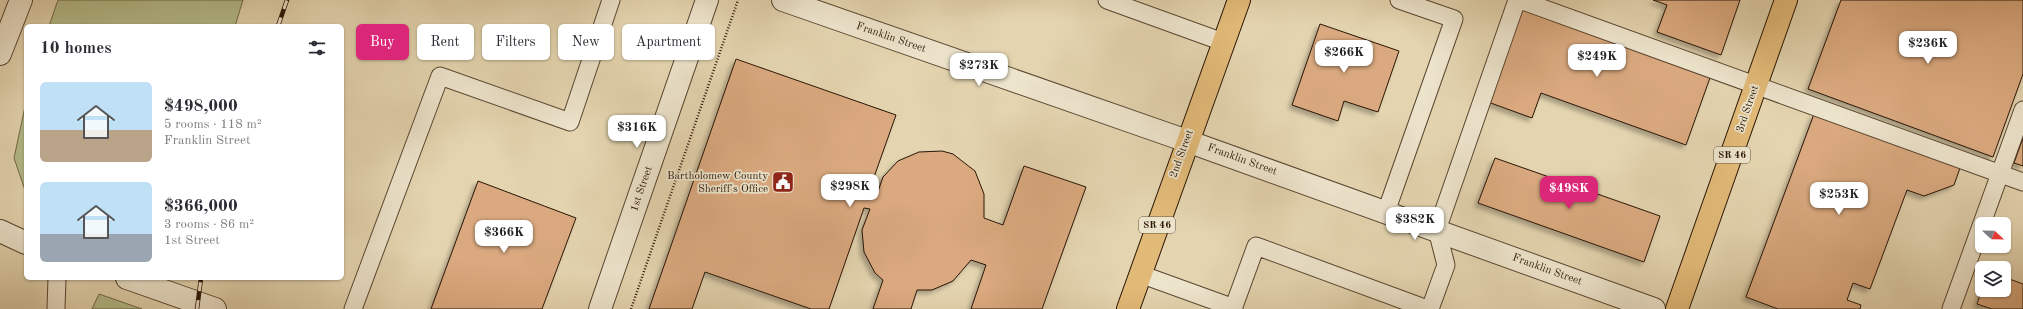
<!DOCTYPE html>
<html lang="en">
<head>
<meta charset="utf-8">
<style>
	:root { --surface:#fff; --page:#f7f7f7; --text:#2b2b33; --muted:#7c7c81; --accent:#db2777 }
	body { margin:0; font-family:"Old Standard TT",serif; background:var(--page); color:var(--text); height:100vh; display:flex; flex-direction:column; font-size:15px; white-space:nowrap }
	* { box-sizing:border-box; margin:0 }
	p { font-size:13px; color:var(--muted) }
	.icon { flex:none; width:22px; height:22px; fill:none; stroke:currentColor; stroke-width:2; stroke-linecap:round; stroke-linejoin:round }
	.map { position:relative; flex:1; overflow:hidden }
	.details { position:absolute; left:24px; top:24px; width:320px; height:256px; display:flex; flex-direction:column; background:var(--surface); border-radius:6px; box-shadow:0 1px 3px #0004 }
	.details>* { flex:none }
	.banner { position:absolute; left:356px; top:24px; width:380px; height:36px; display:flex; gap:8px }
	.needle { width:26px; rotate:112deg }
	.tools { position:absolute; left:1975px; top:217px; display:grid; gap:8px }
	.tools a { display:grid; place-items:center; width:36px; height:36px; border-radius:6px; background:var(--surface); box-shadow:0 1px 3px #0004; font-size:20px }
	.price { position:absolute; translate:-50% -34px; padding:0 9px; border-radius:8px; background:#fff; color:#222; font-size:13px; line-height:26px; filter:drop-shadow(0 1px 2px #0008) }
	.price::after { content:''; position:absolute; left:50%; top:24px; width:12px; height:9px; margin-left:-6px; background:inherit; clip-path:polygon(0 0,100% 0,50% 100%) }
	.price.on { background:var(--accent); color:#fff }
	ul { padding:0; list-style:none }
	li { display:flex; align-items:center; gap:12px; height:100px; padding:0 16px }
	li span { display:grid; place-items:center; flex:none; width:112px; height:80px; border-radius:6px; color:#555 }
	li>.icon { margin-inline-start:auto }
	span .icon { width:48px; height:48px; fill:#fffc; stroke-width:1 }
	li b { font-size:17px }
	h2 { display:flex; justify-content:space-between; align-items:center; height:48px; padding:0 16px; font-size:17px }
	.tag { padding:0 14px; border-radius:6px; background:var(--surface); box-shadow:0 1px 3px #0004; font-size:14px; line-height:36px }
	.tag.on { background:var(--accent); color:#fff }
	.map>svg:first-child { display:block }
	.green { fill:#b5bd8b; stroke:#6f6948 }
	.building { fill:#daa97f; stroke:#291506; filter:url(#shadow) }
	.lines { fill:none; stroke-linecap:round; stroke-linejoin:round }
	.service-casing { stroke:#584530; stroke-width:19 }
	.minor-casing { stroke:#584530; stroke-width:24 }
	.tertiary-casing { stroke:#584530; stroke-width:24 }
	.trunk-casing { stroke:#291506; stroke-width:24 }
	.path { stroke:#291506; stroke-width:2.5; stroke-dasharray:1 2; stroke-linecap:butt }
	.service { stroke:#ede4cc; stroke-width:17 }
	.minor { stroke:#ede4cc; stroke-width:22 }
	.tertiary { stroke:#ede4cc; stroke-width:22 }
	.trunk { stroke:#e2ba78; stroke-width:22 }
	.rail-casing { stroke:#291506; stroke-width:4.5 }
	.rail { stroke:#ede4cc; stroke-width:3; stroke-dasharray:9; stroke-linecap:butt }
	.labels { text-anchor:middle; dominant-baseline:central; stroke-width:3.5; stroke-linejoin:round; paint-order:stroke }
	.shield { fill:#ede4cc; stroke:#645341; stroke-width:1 }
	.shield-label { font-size:10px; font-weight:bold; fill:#291506 }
	.street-label { font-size:11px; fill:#291506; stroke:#ede4cc }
	.poi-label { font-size:11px; fill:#291506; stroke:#ede4cc; text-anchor:end }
</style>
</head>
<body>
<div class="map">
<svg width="2023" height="309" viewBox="0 0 2023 309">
	<defs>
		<filter id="shadow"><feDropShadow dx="-3.5" dy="3.5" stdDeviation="2" flood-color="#0004"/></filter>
	</defs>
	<rect width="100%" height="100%" fill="#e4d5b0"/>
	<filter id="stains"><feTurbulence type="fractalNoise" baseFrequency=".005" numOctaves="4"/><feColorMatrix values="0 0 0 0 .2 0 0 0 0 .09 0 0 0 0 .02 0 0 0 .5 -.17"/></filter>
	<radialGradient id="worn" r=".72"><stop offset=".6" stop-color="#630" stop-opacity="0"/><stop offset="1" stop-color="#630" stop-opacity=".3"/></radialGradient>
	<path class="green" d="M58,0H243L235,26H49Z
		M26,102V193L14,158Z
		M99,294L142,309H92Z"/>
	<path class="building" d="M1653,0H1740L1721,55L1657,32L1667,5Z
		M1841,0H2023V74L1993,157L1808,89Z
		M1522,7L1711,75L1686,145L1541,93L1532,118L1488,102Z
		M1320,24L1399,51L1378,112L1344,101L1338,121L1292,105Z
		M736,59L896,115L868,194L876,197L883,177L898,161L919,152L942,151L953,154L975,171L984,194V218L1003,225L1024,166L1086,187L1042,309H971L986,265L971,260L953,281L932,290H917L911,309H873L883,280L875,273L864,252L862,230L870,209L864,208L829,309H811L705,272L692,309H649Z
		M1814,114L1960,168L1954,185L1924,196L1907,190L1870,289L1853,283L1847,300L1861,305L1860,309H1778L1746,297Z
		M2023,138V166L2014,163Z
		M1495,158L1660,216L1644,262L1478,203Z
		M478,181L576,218L542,309H431Z
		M2004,277L2023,284V309H1992L1977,304L1982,289L2004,290Z"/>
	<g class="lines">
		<g class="service-casing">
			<path id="service" d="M1107,0L1223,42
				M1520,0L2023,182
				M1386,212L1454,19L1399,0
				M1140,274L1234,308
				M56,309L57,278
				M353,309L440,76L570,122L611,0
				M1233,309L1256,246L1427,309
				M1430,309L1446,265L1437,230L1517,0
				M1951,309L2023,110"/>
		</g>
		<g class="minor-casing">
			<path id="minor" d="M783,0L1187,141
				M0,54L21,0
				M0,231L26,243
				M127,278L215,309
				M600,309L707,0"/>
		</g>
		<g class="tertiary-casing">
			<path id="tertiary" d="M1187,141L1654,309"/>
		</g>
		<g class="trunk-casing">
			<path id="trunk" d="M1128,309L1239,0
				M1677,309L1786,0"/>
		</g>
		<path class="path" d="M631,309L738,0"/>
		<use href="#service" class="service"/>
		<use href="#minor" class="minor"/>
		<use href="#tertiary" class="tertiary"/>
		<use href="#trunk" class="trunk"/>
		<g class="rail-casing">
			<path id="rail" d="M278,26L287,0
				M197,309L201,278"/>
		</g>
		<use href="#rail" class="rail"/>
	</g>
	<defs>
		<g id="civic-square" transform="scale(1.15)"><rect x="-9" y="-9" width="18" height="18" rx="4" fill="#8f2418" stroke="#ede4cc"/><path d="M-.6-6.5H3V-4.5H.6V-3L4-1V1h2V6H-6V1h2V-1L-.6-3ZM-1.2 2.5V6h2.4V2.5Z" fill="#fff"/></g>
	</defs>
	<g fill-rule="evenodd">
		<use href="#civic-square" x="783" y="182"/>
	</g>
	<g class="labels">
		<g class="shield">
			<rect x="1714" y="147" width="36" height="16" rx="3"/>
			<rect x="1139" y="217" width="36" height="16" rx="3"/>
		</g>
		<g class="shield-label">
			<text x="1732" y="155">SR 46</text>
			<text x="1157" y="225">SR 46</text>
		</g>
		<g class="street-label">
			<text transform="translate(891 38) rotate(19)">Franklin Street</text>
			<text transform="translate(1748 109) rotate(-71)">3rd Street</text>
			<text transform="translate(1182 154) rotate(-70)">2nd Street</text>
			<text transform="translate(1242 160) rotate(20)">Franklin Street</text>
			<text transform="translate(642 189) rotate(-71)">1st Street</text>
			<text transform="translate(1547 270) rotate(20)">Franklin Street</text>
		</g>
		<g class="poi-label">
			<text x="768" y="176">Bartholomew County<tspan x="768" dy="13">Sheriff's Office</tspan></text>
		</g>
	</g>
	<rect width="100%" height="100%" filter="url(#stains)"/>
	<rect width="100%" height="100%" fill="url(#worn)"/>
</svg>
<div class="tools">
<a><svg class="needle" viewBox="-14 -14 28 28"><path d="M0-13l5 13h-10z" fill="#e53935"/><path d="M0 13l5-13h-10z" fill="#7c7c81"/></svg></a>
<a><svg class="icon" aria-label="layers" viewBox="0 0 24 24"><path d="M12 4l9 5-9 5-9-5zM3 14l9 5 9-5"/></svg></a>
</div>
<b class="price" style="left:1928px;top:65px">$236K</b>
<b class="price" style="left:1344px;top:74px">$266K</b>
<b class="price" style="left:1597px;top:78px">$249K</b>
<b class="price" style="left:979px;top:87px">$273K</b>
<b class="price" style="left:637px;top:149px">$316K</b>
<b class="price" style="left:850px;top:208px">$298K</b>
<b class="price on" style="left:1569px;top:210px">$498K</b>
<b class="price" style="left:1839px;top:216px">$253K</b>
<b class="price" style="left:1415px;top:241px">$382K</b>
<b class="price" style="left:504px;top:254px">$366K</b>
<div class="banner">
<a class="tag on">Buy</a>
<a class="tag">Rent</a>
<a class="tag">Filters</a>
<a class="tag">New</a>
<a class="tag">Apartment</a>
</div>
<section class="details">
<h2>10 homes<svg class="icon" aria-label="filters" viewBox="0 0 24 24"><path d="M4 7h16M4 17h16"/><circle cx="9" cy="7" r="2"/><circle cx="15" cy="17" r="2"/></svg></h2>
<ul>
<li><span style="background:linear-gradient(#bfe0f5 60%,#b9a48a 0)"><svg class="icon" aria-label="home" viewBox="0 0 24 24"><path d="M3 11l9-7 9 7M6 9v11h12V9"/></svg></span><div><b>$498,000</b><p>5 rooms · 118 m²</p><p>Franklin Street</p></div></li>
<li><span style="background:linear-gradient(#bfe0f5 65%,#9aa5b1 0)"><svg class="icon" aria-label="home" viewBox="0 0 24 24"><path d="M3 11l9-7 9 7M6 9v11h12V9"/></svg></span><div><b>$366,000</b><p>3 rooms · 86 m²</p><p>1st Street</p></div></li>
</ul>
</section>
</div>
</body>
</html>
